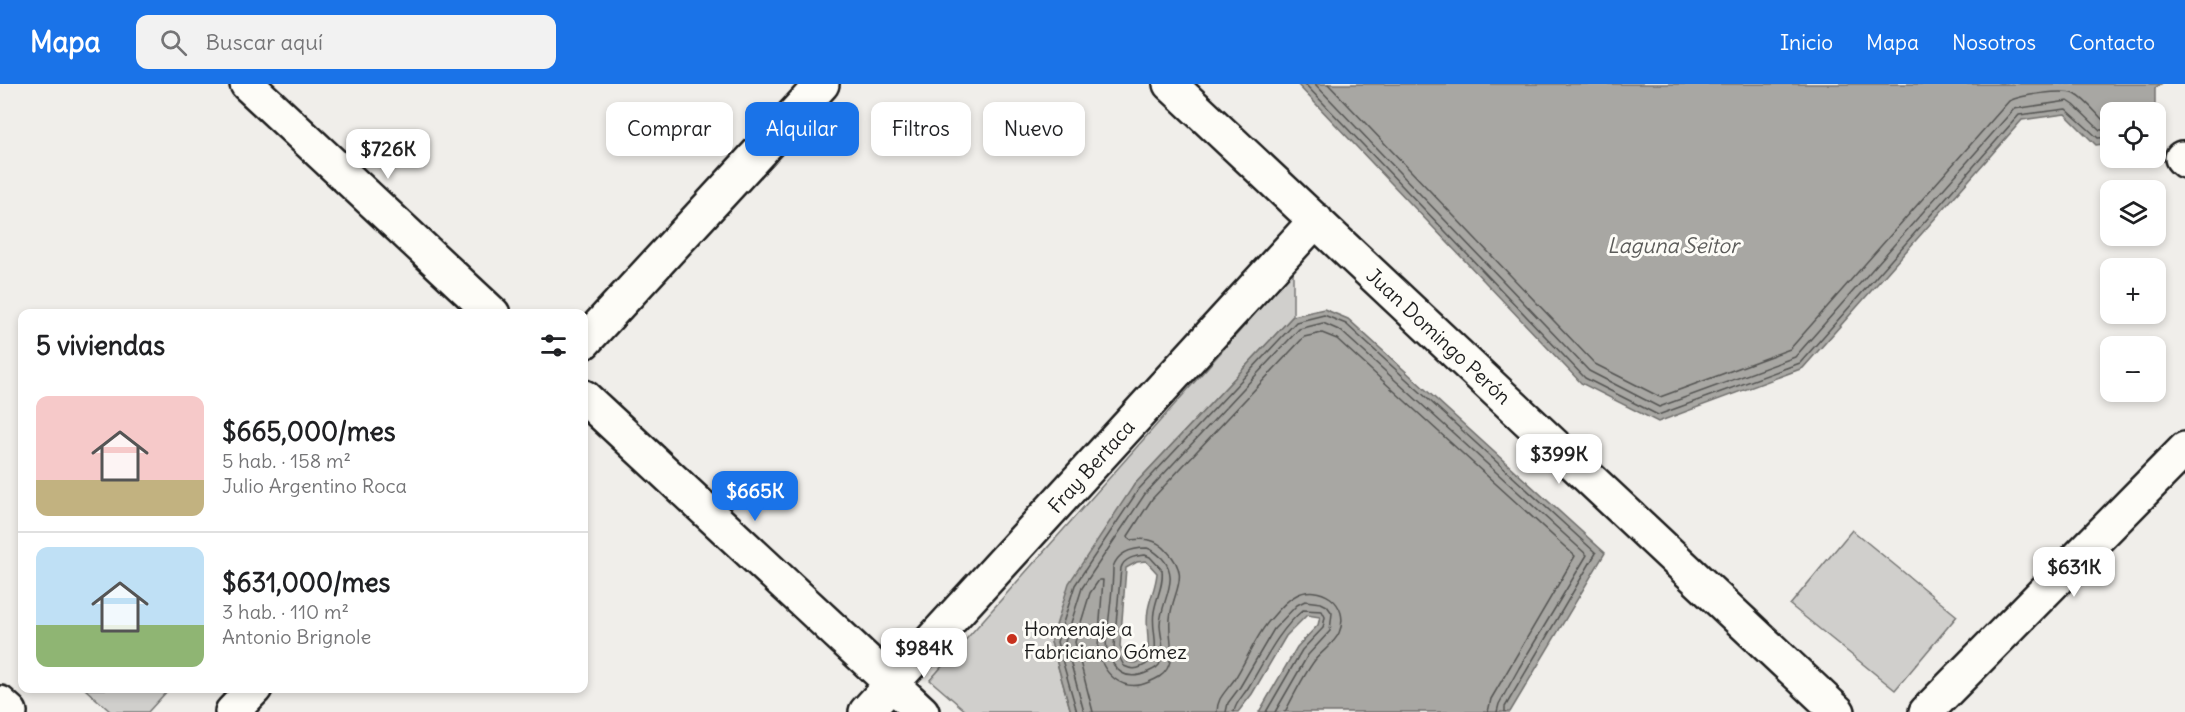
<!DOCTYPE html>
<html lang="es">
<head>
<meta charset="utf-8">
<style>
	:root { --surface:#fff; --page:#f2f2f2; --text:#202124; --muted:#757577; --line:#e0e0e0; --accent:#1a73e8 }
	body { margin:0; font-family:Delius,sans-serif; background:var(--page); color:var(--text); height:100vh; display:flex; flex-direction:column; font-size:22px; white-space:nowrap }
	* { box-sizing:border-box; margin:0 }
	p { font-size:20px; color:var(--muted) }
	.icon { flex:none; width:33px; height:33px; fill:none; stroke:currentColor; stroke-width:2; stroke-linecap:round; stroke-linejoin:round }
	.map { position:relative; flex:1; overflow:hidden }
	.details { position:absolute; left:18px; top:225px; width:570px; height:384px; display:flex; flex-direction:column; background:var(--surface); border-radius:12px; box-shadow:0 3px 9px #0003 }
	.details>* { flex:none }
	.banner { position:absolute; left:606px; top:18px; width:570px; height:54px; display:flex; gap:12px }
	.buttons { position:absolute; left:2100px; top:18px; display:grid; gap:12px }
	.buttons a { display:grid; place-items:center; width:66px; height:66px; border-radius:12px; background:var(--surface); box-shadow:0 3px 9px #0003; font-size:30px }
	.price { position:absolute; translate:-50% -51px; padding:0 14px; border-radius:12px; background:#fff; color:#222; font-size:20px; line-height:39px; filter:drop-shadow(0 2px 3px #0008) }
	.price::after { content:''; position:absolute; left:50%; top:36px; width:18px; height:14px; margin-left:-9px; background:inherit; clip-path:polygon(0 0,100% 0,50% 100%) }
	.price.current { background:var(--accent); color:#fff }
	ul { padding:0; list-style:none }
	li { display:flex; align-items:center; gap:18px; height:150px; padding:0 18px }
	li+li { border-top:2px solid var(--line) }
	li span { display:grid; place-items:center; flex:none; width:168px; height:120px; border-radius:12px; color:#555 }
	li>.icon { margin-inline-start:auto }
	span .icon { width:72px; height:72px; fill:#fffc; stroke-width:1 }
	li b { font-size:26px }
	h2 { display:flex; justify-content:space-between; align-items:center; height:72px; padding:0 18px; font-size:26px }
	.pill { padding:0 21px; border-radius:12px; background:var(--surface); box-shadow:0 3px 9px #0003; font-size:21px; line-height:54px }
	.pill.current { background:var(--accent); color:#fff }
	header { display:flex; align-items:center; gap:36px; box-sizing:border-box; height:84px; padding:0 30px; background:var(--accent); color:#fff }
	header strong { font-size:28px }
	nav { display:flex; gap:33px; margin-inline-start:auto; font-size:21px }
	.search { width:420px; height:54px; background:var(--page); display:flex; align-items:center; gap:15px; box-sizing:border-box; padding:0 21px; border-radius:12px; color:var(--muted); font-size:22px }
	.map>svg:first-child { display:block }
	.green { fill:#d0cfcc; stroke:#767674; stroke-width:1.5 }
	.water { fill:#a8a7a3; stroke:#706f6d; stroke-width:1.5; fill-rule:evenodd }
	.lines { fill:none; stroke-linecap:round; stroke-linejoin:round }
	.shore { stroke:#545452; stroke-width:1.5 }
	.minor-casing { stroke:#1c1c1c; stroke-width:38 }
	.major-casing { stroke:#1c1c1c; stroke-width:38 }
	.minor { stroke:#fdfcf7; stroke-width:33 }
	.major { stroke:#fdfcf7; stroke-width:33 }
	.poi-dot { fill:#c8321e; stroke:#fdfcf7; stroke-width:2 }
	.labels { text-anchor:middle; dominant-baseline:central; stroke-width:6; stroke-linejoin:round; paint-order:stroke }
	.street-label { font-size:20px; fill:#1c1c1c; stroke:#fdfcf7 }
	.poi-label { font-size:20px; fill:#1c1c1c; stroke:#fdfcf7; text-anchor:start }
	.water-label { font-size:21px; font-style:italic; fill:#5b5b59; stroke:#fdfcf7 }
</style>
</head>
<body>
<header>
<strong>Mapa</strong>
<div class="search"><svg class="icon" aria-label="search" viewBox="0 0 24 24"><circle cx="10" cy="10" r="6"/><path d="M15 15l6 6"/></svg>Buscar aquí</div>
<nav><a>Inicio</a><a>Mapa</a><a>Nosotros</a><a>Contacto</a></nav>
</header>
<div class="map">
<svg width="2185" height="628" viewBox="0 0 2185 628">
	<rect width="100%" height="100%" fill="#f0eeea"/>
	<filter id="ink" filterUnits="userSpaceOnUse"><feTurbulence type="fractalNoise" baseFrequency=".0167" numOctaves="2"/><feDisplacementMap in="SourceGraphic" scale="12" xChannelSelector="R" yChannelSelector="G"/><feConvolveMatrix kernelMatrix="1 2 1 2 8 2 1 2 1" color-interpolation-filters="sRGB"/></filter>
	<g filter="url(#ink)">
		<path class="green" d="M1293,187V232L1134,401L1051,558L1071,628H967L930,596Z
			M1852,446L1957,532L1895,606L1790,521Z
			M85,605H169L148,628H111Z"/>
		<path class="water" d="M1297,0H2161L2155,4V28H2110V59L2096,61L2065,30L2022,36L1803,284L1658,338L1581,299Z
			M1324,225L1348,235L1605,469L1510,628H1259L1297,563L1318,541L1320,533L1307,531L1286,552L1252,610L1238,628H1071L1051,558L1069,499L1134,401L1293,232ZM1146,477L1157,489C1156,503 1150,513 1148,526C1145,542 1150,557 1148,573L1135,579L1128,578L1120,562L1126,484L1137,478Z"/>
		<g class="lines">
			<path class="shore" d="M1305,0L1585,294L1658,331L1800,279L2019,31L2066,25L2098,54L2110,53
				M1315,0L1589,287L1659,323L1795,273L2014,25L2068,17L2074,21L2100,46H2110
				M1328,0L1595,280L1660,313L1790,265L2009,17C2021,11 2063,5 2075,10C2086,16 2095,28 2103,36L2110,37
				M1147,464C1154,466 1157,470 1162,474C1181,494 1161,517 1160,540C1160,553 1167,568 1159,581C1156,585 1152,586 1148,588C1126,598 1114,588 1107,566C1105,559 1107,550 1108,543C1110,523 1113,503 1113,483C1118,468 1133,464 1147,464Z
				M1145,471L1150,473L1162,486C1164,502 1156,513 1154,528C1150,549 1166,572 1141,583C1135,586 1130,585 1124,582L1114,562L1121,484C1124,474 1135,472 1145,471Z
				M1077,628L1057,558L1075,501L1139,405L1296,238L1324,231L1346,240L1596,469L1505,623V628
				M1084,628L1065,558L1082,504L1145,410L1299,245L1323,239L1341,247L1587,471L1519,584L1499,620L1497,628
				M1093,628L1075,558L1090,509L1099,496H1103L1098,563C1101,589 1122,610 1149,598C1156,595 1163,592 1167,585C1176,569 1168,552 1170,535C1172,507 1192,493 1167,467C1156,455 1146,454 1130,456L1128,452L1152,415L1304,253L1322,249L1337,255L1575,472L1491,615L1488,628
				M1217,628C1217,623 1218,619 1220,615C1224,608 1229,603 1234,596C1246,578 1254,555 1269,537C1276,529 1285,517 1295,512C1318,498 1352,519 1339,549C1334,560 1322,567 1315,576C1303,592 1294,611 1285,628
				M1226,628L1228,619L1240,603L1274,545L1297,521L1305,517L1321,519L1327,522L1332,529L1330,547L1308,571L1275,628
				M1234,628C1235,619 1243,612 1248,604C1265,576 1278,547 1303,526L1322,527L1325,533L1323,544L1302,566L1266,628"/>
			<g class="minor-casing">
				<path id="minor" d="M247,0L493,230
					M1170,0L1838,628
					M2182,74L2185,77
					M584,258L822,0
					M584,313L922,628
					M232,628L255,604
					M866,628L1316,136
					M1926,628L2185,365"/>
			</g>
			<g class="major-casing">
				<path id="major" d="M0,619L10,628"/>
			</g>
			<use href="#minor" class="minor"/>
			<use href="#major" class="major"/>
		</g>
	</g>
	<circle class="poi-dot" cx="1012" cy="555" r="6"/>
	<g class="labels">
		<g class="street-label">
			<text transform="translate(1439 252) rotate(43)">Juan Domingo Perón</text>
			<text transform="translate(1091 382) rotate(-48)">Fray Bertaca</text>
		</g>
		<g class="poi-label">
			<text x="1024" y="544">Homenaje a<tspan x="1024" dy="23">Fabriciano Gómez</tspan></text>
		</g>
		<g class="water-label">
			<text x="1673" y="161">Laguna Seitor</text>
		</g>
	</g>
</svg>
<div class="buttons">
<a><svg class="icon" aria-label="locate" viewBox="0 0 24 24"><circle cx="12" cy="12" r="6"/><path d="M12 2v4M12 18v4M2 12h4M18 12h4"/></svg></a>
<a><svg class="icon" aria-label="layers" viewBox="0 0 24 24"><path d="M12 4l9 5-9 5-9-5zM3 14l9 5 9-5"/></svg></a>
<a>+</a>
<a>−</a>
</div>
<b class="price" style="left:388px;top:96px">$726K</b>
<b class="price" style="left:1559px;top:401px">$399K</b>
<b class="price current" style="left:755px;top:438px">$665K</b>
<b class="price" style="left:2074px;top:514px">$631K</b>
<b class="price" style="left:924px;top:595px">$984K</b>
<div class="banner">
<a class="pill">Comprar</a>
<a class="pill current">Alquilar</a>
<a class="pill">Filtros</a>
<a class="pill">Nuevo</a>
</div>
<section class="details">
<h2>5 viviendas<svg class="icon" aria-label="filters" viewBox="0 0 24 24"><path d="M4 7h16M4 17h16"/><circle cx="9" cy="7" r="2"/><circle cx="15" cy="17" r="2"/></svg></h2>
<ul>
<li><span style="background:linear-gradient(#f6c9c9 70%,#c2b280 0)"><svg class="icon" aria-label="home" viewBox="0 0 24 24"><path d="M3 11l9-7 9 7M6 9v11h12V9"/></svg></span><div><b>$665,000/mes</b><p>5 hab. · 158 m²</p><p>Julio Argentino Roca</p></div></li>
<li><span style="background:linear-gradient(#bfe0f5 65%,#8fb573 0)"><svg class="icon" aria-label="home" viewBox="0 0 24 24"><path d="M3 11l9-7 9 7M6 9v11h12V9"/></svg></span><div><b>$631,000/mes</b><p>3 hab. · 110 m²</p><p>Antonio Brignole</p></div></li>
</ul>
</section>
</div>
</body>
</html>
